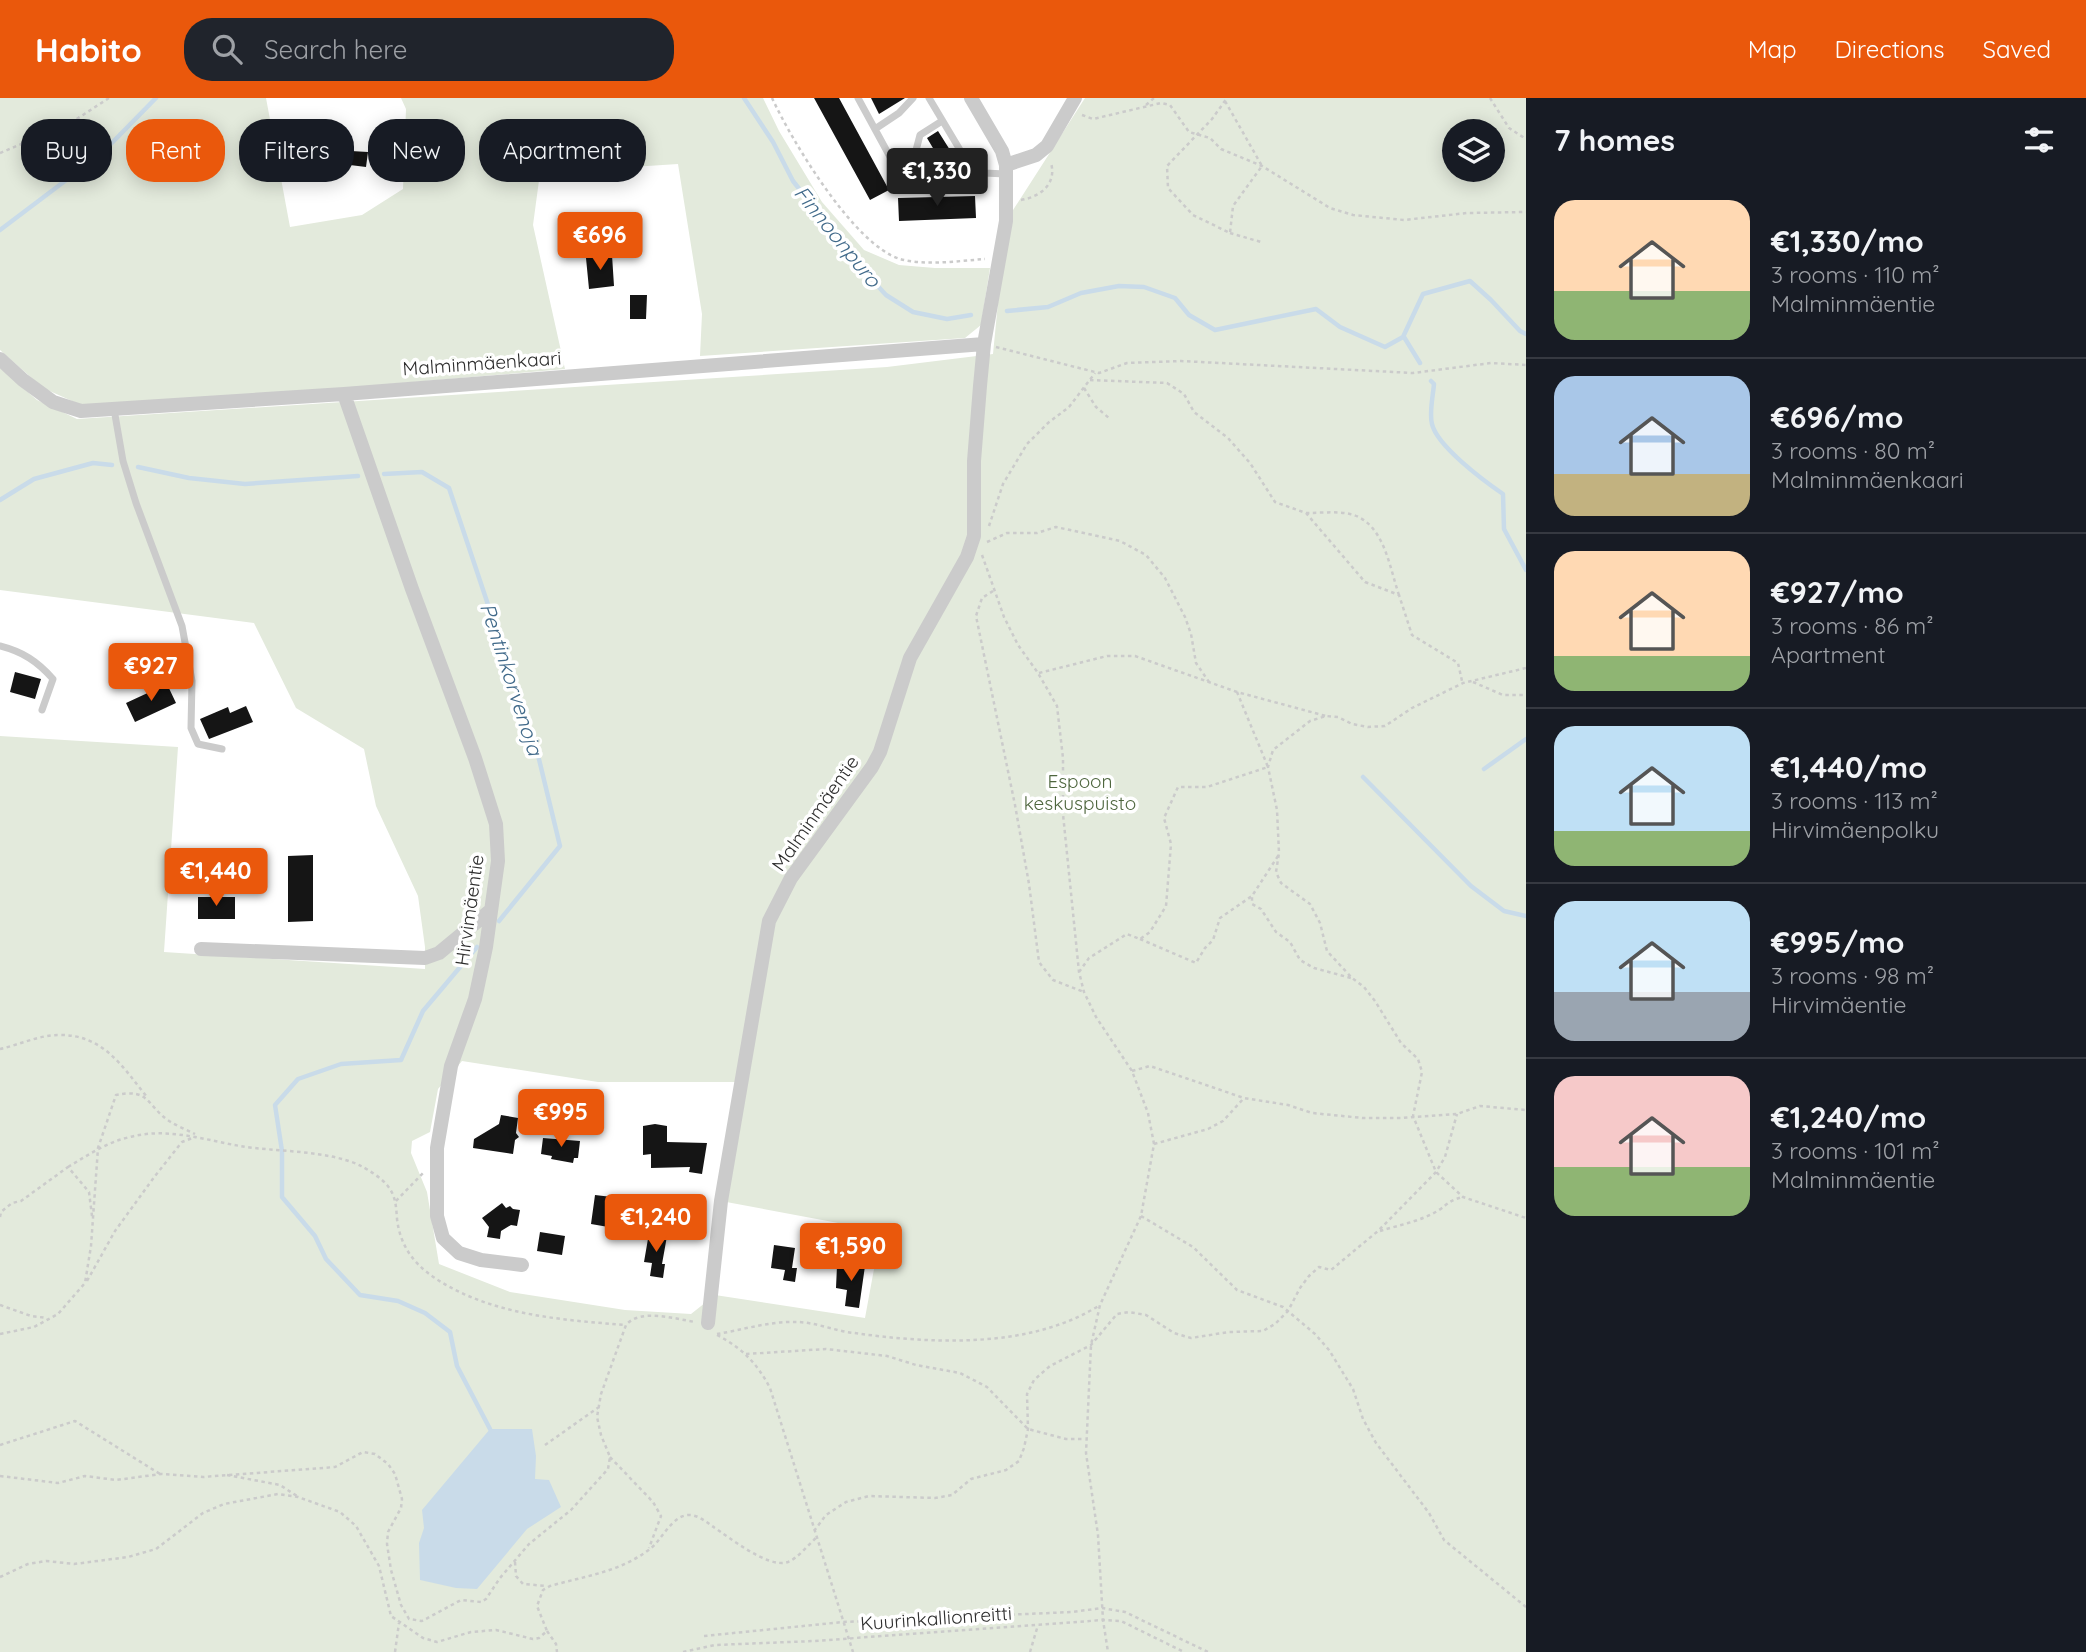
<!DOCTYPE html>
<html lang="en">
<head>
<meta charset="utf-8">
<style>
	:root { --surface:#171b24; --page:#20242c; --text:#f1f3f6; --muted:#9ea1a6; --line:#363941; --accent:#ea580c }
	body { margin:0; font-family:Quicksand,sans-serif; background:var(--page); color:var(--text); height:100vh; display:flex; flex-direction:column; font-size:26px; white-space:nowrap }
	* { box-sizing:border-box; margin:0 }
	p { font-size:23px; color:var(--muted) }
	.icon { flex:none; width:38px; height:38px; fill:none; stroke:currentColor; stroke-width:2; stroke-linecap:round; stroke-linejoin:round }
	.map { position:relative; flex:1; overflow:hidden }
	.drawer { display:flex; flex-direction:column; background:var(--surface); width:560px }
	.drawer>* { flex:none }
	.banner { position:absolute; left:21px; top:21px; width:665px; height:63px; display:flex; gap:14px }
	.tools { position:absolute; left:1442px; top:21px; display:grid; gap:14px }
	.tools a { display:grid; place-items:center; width:63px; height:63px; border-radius:50%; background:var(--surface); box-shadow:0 4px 18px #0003; font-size:35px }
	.price { position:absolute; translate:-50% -60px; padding:0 16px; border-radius:7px; background:var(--accent); color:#fff; font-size:23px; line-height:46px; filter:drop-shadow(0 2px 4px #0008) }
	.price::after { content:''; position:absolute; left:50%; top:42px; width:21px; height:16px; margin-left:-10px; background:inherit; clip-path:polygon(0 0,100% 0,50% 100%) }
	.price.active { background:#222; color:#fff }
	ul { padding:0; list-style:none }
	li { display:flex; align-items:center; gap:21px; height:175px; padding:0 28px }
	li+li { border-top:2px solid var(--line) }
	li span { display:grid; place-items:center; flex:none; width:196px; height:140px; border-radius:21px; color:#555 }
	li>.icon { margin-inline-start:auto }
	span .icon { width:84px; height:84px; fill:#fffc; stroke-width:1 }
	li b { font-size:30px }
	h2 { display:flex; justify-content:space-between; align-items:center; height:84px; padding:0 28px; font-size:30px }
	.tag { padding:0 24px; border-radius:28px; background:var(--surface); box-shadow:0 4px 18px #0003; font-size:24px; line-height:63px }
	.tag.active { background:var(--accent); color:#fff }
	header { display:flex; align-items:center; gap:42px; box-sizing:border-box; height:98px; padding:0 35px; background:var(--accent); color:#fff }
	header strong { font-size:33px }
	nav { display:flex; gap:38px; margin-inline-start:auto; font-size:24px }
	.search { width:490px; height:63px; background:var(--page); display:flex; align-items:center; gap:18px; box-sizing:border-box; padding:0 24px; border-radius:28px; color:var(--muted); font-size:26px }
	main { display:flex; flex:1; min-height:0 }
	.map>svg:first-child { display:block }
	.green { fill:#e3eadc; fill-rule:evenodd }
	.water { fill:#c9dbe9 }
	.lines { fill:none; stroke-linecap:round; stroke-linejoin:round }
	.stream { stroke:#c9dbe9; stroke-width:4.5 }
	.building { fill:#151515 }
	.path { stroke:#cbcbcb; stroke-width:2.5; stroke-dasharray:3.5 3.5; stroke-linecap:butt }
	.service { stroke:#cbcbcb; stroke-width:7 }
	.minor { stroke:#cbcbcb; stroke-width:14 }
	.labels { text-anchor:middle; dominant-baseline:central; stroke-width:7; stroke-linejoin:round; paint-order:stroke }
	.street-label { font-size:19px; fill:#2e2e2e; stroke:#fff }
	.park-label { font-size:19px; fill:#4e663e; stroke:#fff }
	.water-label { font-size:21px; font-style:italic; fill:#416a8a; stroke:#fff }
</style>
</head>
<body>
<header>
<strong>Habito</strong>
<div class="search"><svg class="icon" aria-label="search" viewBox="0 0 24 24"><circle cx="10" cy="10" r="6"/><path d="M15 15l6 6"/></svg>Search here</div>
<nav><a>Map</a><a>Directions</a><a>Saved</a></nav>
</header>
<main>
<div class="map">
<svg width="1526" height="1554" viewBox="0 0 1526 1554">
	<rect width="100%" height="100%" fill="#fff"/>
	<path class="green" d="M0,0H266L290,129L362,117L403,91L406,11L401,0H763L779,33L822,104L864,152L899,167L935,170H990L981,227L965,240L700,258L702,216L678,66L540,75L533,127L565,271L344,290L81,307L43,290L0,252Z
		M1085,0H1526V1554H0V638L178,649L164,854L425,871V849L418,798L376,708L364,651L296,610L254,525L0,492V270L37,302L77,321L887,269L993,256L1006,123ZM1454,33H1493V72H1454ZM462,963L598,984H741L721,1103L881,1133L865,1220L715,1197L691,1216L625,1212L510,1194L439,1166L427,1094L411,1055L412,1043L430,1034L438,991Z"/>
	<path class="water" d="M490,1331H532L536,1358L535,1381L549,1382L561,1409L527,1431L477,1491L456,1490L420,1482L419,1445L424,1430L422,1412Z"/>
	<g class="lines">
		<path class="stream" d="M744,0L773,44L793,83L863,172L886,197L913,214L947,221L971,217
			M0,132L102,55L156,0
			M1007,213L1048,209L1081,195L1119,188L1144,189L1175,200L1189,217L1215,232L1316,211L1340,229L1385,249L1403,239L1423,196L1470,183L1491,202L1520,233L1526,236
			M1404,239L1420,265
			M1431,283L1434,286C1433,298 1429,315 1432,326C1437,348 1484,383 1503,396L1504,431L1526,472
			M138,369L189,380L245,386L358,378
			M384,376L422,374L449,390L537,653L560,748L499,823
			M0,402L34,381L93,365L112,367
			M1484,671L1526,641
			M1363,679L1471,788L1504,813L1526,818
			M477,849L423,913L401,962L341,966L298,981L275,1007L282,1053V1099L315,1138L326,1161L360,1197L398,1203L425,1215L450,1234L457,1268L490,1331"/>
	</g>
	<path class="building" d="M814,0H839L889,92L870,102Z
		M871,0H905L879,16Z
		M938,33L955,60L943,67L927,40Z
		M351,53L368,54L366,69L350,67Z
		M975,98L976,120L899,123L898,100Z
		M612,157L614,188L589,191L586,160Z
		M630,197H647L646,221H630Z
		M15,574L41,581L35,601L10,594Z
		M167,586L176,605L135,624L126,605Z
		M246,608L253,624L209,641L200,621L228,609L230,615Z
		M313,757V823L288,824V758Z
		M198,799H235V821H198Z
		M501,1017L518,1020L516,1035L519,1039L515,1042L513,1056L473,1050L474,1041L499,1026Z
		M655,1026L667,1028V1044L707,1045L702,1076L689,1074L690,1069L651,1070V1056L643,1057V1028Z
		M543,1040L580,1043L578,1060H574L573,1065L551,1061L552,1058L541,1056Z
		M595,1097L612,1099L610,1111L622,1113L620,1131L591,1126Z
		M502,1105L506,1110L510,1108L513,1111L520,1112L517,1128L511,1127L501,1133L500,1141L487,1139L489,1129L482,1120Z
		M540,1134L565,1138L562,1157L537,1153Z
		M649,1135L667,1138L662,1166H665L663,1180L650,1178L652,1165L644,1164Z
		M774,1147L795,1150L792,1170H797L795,1184L783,1182L785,1172L771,1170Z
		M851,1166L865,1168L859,1210L845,1208L847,1192L836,1190L837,1168L850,1170Z"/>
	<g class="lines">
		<path class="path" d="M772,0C792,43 854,147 900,161C926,168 957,163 985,161
			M1490,0L1509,30L1526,41
			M1225,3L1262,68L1233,108L1230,135L1193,117L1168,90L1167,68L1212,21L1227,0
			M1146,7L1154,0
			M1082,17L1093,21L1161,5L1170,7L1189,34L1210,40L1221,51L1262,68L1330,110L1353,117L1404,122L1467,115L1526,114
			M0,55L69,26L109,0
			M1021,102C1040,99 1057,86 1051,65
			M1230,135L1261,144
			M996,249L1099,275L1127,265L1181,263L1413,275L1491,265L1526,267
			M1090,282L1167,285L1184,296L1194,314L1228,340L1250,365L1275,404L1306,415L1365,484L1399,497L1412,537L1458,565L1462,583
			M1084,290L1096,309L1109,320
			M1306,415C1320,415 1336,413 1350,416C1384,424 1389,468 1399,497
			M989,428L1003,386L1027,346L1048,325L1069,309L1095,275
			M987,444L1007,435H1037L1056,429L1120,443L1146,457L1165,480L1185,519L1191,536L1196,565L1209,584
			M982,457L1004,519L1018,547L1038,575L1057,608L1063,660V716L1079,874L1084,894L1096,919L1132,973L1148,1015L1154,1046L1141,1118L1100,1207L1091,1247L1086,1355L1098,1437L1103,1522L1108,1554
			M993,493L982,500L976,518L1015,707L1029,786L1039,864L1053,882L1084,894
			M1526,570L1463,585L1412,610L1385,628L1368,629L1352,626L1338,619L1326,618L1310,623L1273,652L1268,669L1277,712L1279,755L1276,774L1281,785L1310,806L1320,825L1327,853L1352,880L1364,889L1375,903L1401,945L1418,961L1422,974L1413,1018L1436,1074L1463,1099L1526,1120
			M1039,575L1107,558H1135L1237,594L1326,618
			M1473,584L1503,597H1526
			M1278,758L1252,798V806L1261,811L1276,834L1290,844L1300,862L1314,870L1351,880
			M1140,841L1196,865L1205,850L1213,842L1220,820L1252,798
			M1079,874L1089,860L1127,836L1140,841L1150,834L1166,808L1171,746L1164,720L1178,689H1207L1268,669L1237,594
			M0,951C18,947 40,937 58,937C103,936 122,968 147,999
			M1132,973L1150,968L1244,1000L1288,1007L1312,1015L1363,1020H1402L1457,1016L1480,1008L1526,1012
			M1154,1046L1208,1031L1223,1023L1244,1000
			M68,1069C88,1057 107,1044 130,1039C167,1029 205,1042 240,1048C276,1054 329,1052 361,1068C369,1072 381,1080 387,1087C396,1098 396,1108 397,1121C400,1146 412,1164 432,1178C488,1217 561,1222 626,1227
			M396,1103L423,1075
			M1141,1118L1193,1149L1237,1192L1283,1209L1315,1236L1329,1252L1353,1291L1363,1321L1376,1345L1429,1415L1444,1442L1526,1509
			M0,1119L1,1114L12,1105L21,1103L68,1069L89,1094L92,1118
			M1380,1133C1399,1127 1422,1123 1439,1112C1449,1105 1450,1102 1463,1099
			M87,1183L115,1133L155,1078L182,1044L195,1039
			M0,1207L31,1218L47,1220
			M0,1236L34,1229L58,1216L85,1185L91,1148L98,1050L116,997C150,990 146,1007 169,1023C177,1028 187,1032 195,1036
			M717,1236C742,1232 770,1223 796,1224C815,1224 835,1233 854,1235C932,1246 1031,1251 1100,1207
			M717,1237C742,1250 757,1265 770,1290L853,1554
			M746,1256L826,1251L887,1258L916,1267L960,1275L987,1289L1028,1331L1066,1341H1085
			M0,1347L75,1323L160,1376
			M545,1347L599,1309
			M610,1359L653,1404L661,1418L649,1450
			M227,1377L280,1387L297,1398
			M0,1378L58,1385L85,1378L116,1382L161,1376L203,1379L335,1369L363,1354L375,1356L388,1366L395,1376L402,1401L401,1410L388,1434L387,1446L391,1472L401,1507L409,1521L422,1523L461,1502L481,1504L486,1501L500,1480L529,1446L571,1412L608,1371L610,1359L601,1337L597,1319L601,1296L626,1227C640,1210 676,1221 695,1224
			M814,1433L826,1417L846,1404L869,1398L935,1400L952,1397L971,1381L1006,1372L1019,1363L1024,1350L1028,1331L1027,1296L1034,1282L1050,1268L1091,1247L1117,1216L1129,1214L1146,1217L1174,1235L1191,1240L1229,1234L1263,1233L1275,1226L1288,1213L1300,1190L1309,1178L1319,1169L1331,1172L1378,1133L1436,1074L1445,1059L1457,1016
			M515,1464L516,1478L523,1486L547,1488
			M0,1479L28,1466L46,1463L74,1466L128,1459L156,1451L203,1415L224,1406L278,1396L298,1399L340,1414L356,1428L379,1468L391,1518L423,1540L437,1544L471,1534L496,1532L533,1541L539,1540L547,1533L537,1508L543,1492L550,1488C585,1478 620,1474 650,1451C662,1442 672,1417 689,1417C698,1417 705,1423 712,1428C729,1439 768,1471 788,1464C798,1460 808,1447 816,1440
			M547,1533L556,1546L557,1554
			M704,1538L843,1524L1072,1514L1102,1510L1125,1514L1208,1554
			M395,1554L399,1525
			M683,1554L715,1547L814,1543L1103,1522L1121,1523L1184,1554
			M1030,1554L1038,1527"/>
		<path class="service" d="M858,0L895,68L904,78L914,81L960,77L974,69
			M929,0L969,67L984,75L1006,76
			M875,31L899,15L913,0
			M909,79L920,37L942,23
			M114,311L123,363L136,405L182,528L192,583L191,630L198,646L222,651
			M0,548C23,554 37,563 53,581L42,612"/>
		<path class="minor" d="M1006,67L1036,57L1047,48L1075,0
			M0,261L23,282L53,304L81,313L344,296L984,246
			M344,296L412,491L475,660L496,726L498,763L486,849L475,901L451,968L437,1050V1118L443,1140L459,1155L481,1162L522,1167
			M201,851L425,860L439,855L491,812
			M708,1225L721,1103L769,823L791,780L872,669L880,654L910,560L967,459L974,438V363L980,288L984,246L1006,123V67L1002,53L971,0"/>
	</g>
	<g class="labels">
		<g class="street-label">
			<text transform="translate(482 265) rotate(-4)">Malminmäenkaari</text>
			<text transform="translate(815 715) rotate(-55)">Malminmäentie</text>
			<text transform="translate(469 812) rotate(-82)">Hirvimäentie</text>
			<text transform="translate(936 1520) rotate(-4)">Kuurinkallionreitti</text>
		</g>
		<g class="park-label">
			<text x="1080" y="683">Espoon<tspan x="1080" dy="22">keskuspuisto</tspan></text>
		</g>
		<g class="water-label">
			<text transform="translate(838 138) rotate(51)">Finnoonpuro</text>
			<text transform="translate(512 581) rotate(72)">Pentinkorvenoja</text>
		</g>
	</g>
</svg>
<div class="tools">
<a><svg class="icon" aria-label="layers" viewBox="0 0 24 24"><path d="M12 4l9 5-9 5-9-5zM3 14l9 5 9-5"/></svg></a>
</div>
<b class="price active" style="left:937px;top:110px">€1,330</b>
<b class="price" style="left:600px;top:174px">€696</b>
<b class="price" style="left:151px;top:605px">€927</b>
<b class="price" style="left:216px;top:810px">€1,440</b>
<b class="price" style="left:561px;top:1051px">€995</b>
<b class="price" style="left:656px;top:1156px">€1,240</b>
<b class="price" style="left:851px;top:1185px">€1,590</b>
<div class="banner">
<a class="tag">Buy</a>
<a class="tag active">Rent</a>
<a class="tag">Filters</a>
<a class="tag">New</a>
<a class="tag">Apartment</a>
</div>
</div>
<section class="drawer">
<h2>7 homes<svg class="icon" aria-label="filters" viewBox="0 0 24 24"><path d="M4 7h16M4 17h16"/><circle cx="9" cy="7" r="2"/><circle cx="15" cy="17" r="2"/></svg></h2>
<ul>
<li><span style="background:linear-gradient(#ffd9b3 65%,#8fb573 0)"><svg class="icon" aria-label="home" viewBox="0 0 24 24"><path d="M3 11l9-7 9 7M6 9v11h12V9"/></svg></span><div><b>€1,330/mo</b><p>3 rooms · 110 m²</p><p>Malminmäentie</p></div></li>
<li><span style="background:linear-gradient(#a9c7e8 70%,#c2b280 0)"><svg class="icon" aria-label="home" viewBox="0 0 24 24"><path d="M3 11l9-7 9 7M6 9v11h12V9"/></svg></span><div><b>€696/mo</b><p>3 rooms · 80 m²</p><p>Malminmäenkaari</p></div></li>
<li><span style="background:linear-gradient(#ffd9b3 75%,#8fb573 0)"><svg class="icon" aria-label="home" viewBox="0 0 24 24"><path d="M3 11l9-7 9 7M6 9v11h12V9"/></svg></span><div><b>€927/mo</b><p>3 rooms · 86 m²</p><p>Apartment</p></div></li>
<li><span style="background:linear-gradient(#bfe0f5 75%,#8fb573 0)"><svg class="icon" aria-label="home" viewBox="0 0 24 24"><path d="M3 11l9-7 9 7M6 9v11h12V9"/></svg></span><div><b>€1,440/mo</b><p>3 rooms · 113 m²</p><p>Hirvimäenpolku</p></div></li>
<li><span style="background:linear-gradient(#bfe0f5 65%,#9aa5b1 0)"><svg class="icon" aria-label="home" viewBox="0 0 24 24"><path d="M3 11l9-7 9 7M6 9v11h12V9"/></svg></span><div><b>€995/mo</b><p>3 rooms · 98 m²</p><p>Hirvimäentie</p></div></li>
<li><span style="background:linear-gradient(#f6c9c9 65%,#8fb573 0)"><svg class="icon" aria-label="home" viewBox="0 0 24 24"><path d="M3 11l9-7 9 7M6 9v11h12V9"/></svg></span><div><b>€1,240/mo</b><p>3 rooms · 101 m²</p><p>Malminmäentie</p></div></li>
</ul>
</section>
</main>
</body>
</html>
